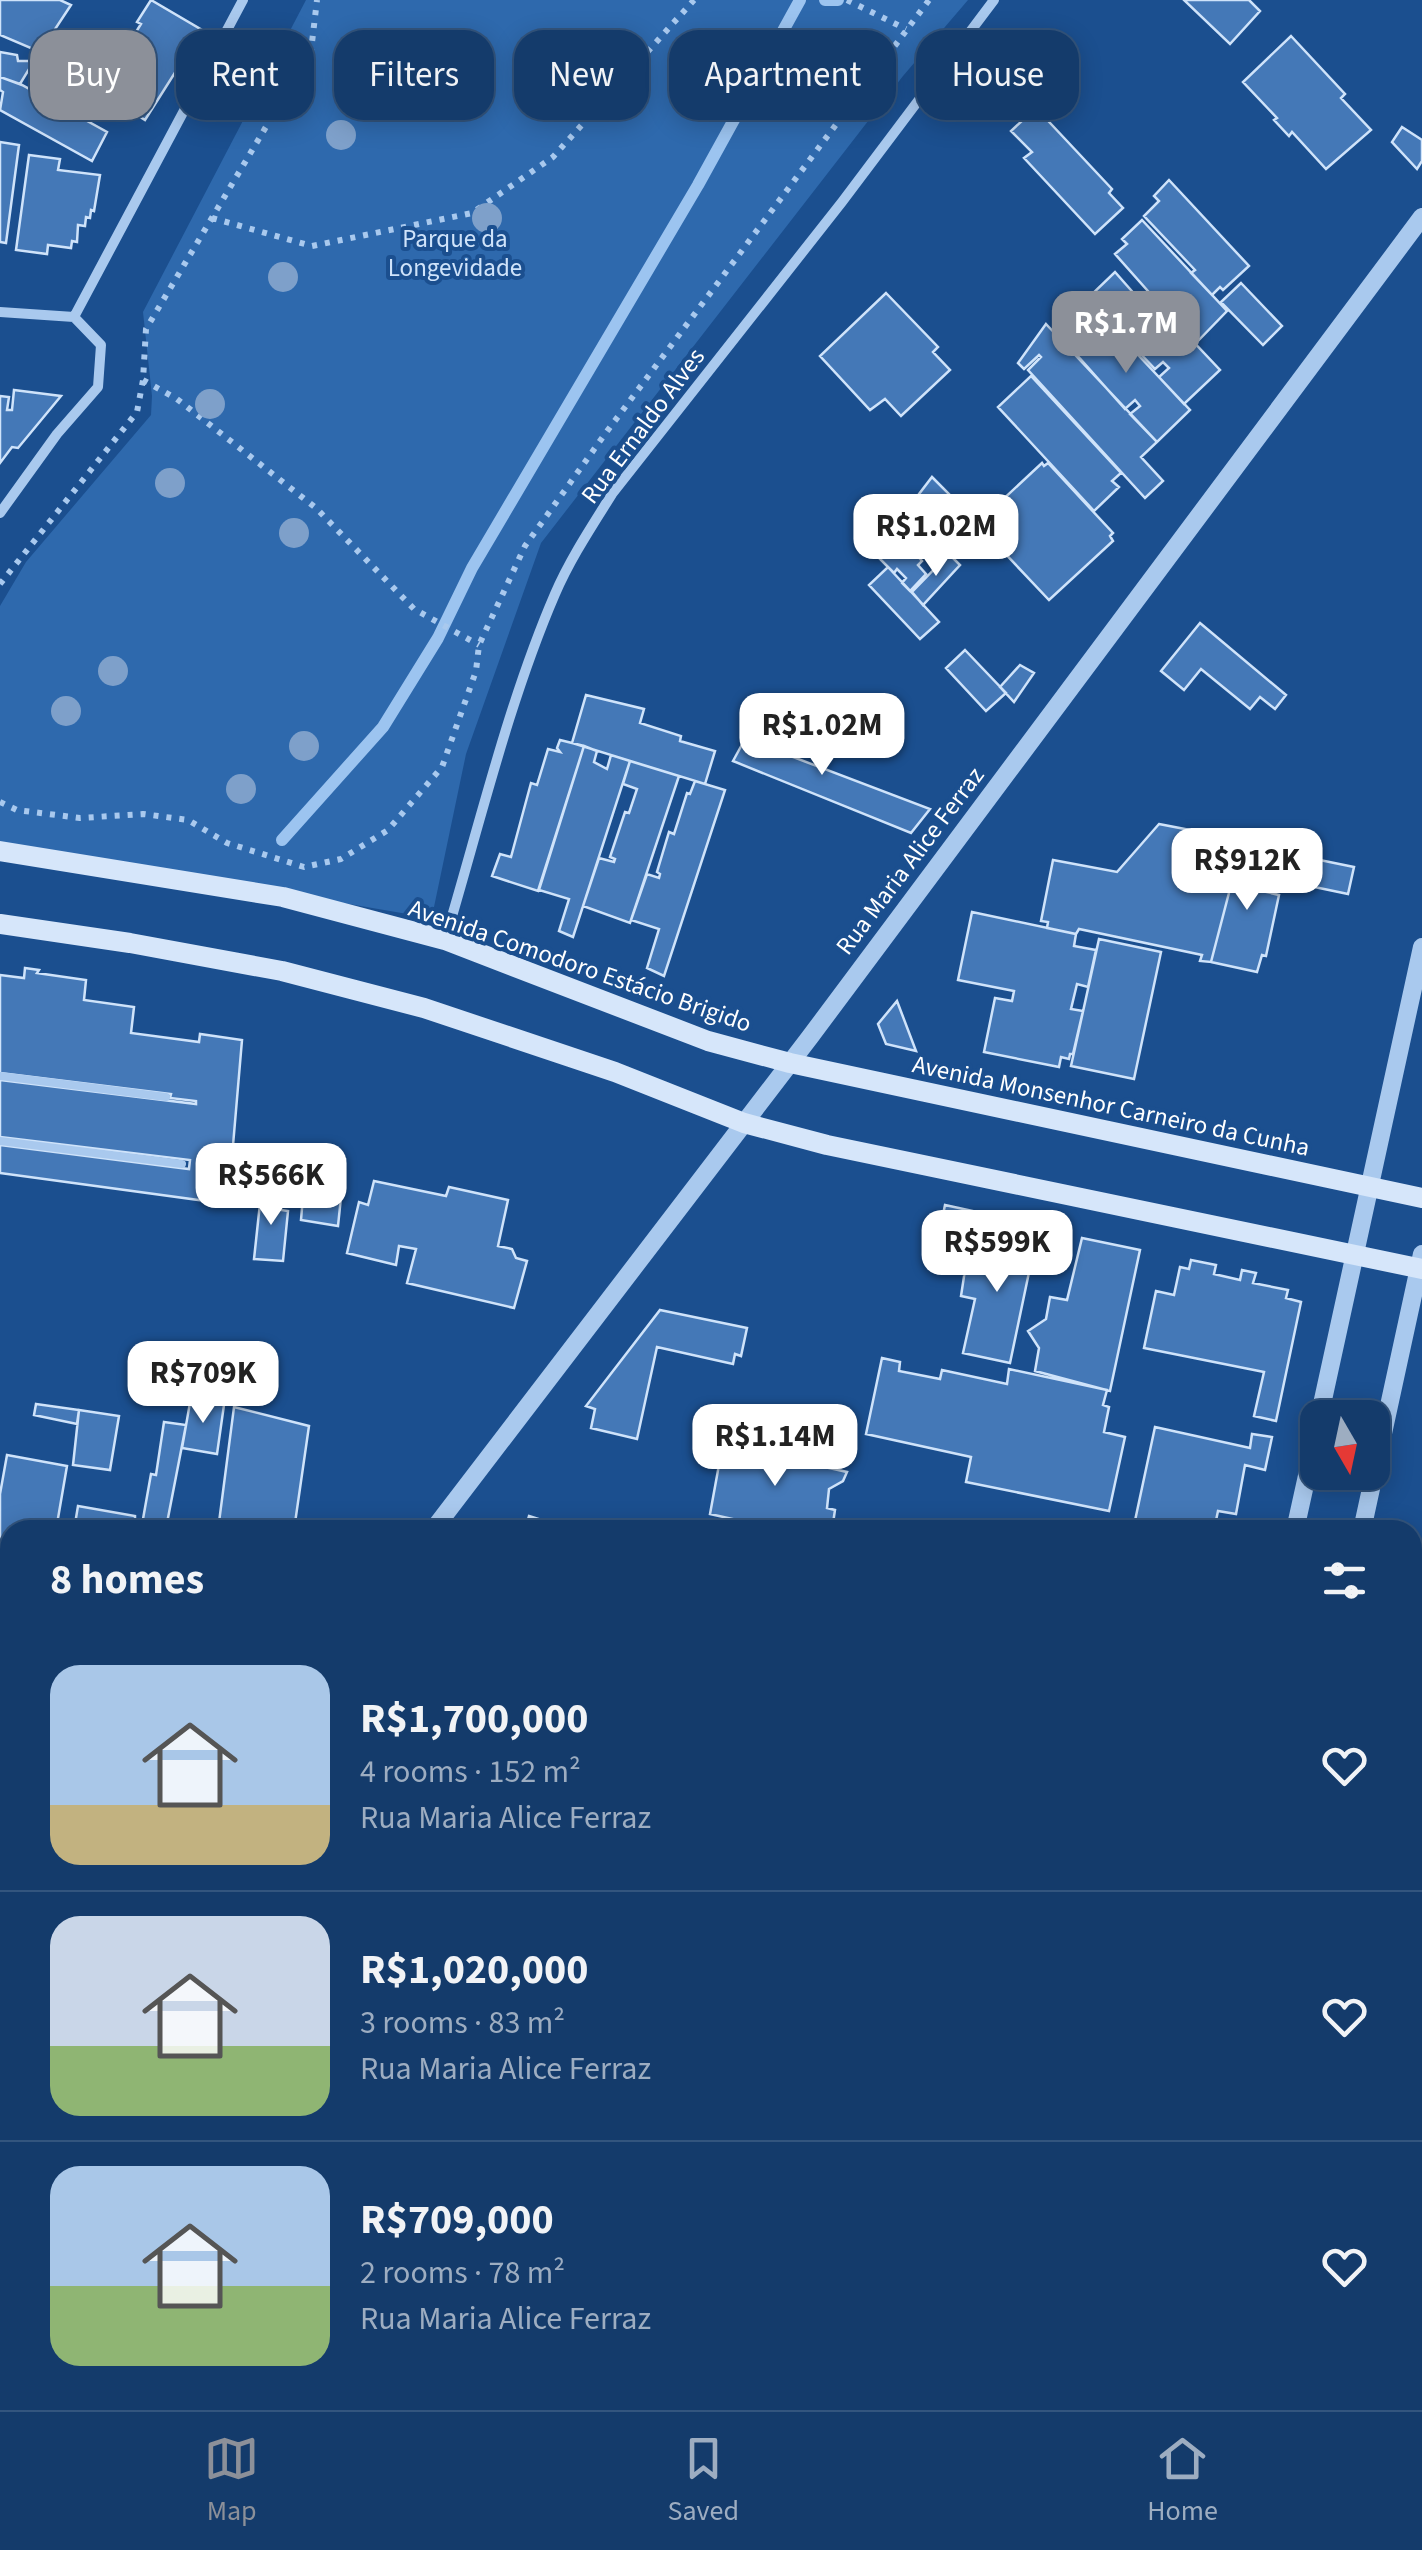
<!DOCTYPE html>
<html lang="en">
<head>
<meta charset="utf-8">
<style>
	:root { --surface:#143b6b; --page:#214673; --text:#f1f3f6; --muted:#9dadc1; --line:#33557e; --accent:#8c9099 }
	body { margin:0; font-family:"Source Sans 3",sans-serif; background:var(--page); color:var(--text); height:100vh; display:flex; flex-direction:column; font-size:38px; white-space:nowrap }
	* { box-sizing:border-box; margin:0 }
	p { font-size:32px; color:var(--muted) }
	.icon { flex:none; width:55px; height:55px; fill:none; stroke:currentColor; stroke-width:2; stroke-linecap:round; stroke-linejoin:round }
	.map { position:relative; flex:1; overflow:hidden }
	.panel { position:absolute; left:0px; top:1520px; width:1422px; height:890px; display:flex; flex-direction:column; background:var(--surface); border-radius:30px 30px 0 0; box-shadow:0 5px 25px #0003,0 0 0 2px var(--line) }
	.panel>* { flex:none }
	.top-card { position:absolute; left:30px; top:30px; width:1362px; height:90px; display:flex; gap:20px }
	.needle { width:65px; rotate:171deg }
	.fabs { position:absolute; left:1300px; top:1400px; display:grid; gap:20px }
	.fabs a { display:grid; place-items:center; width:90px; height:90px; border-radius:20px; background:var(--surface); box-shadow:0 5px 25px #0003,0 0 0 2px var(--line); font-size:50px }
	.price { position:absolute; translate:-50% -85px; padding:0 22px; border-radius:20px; background:#fff; color:#222; font-size:32px; line-height:65px; filter:drop-shadow(0 2px 5px #0008) }
	.price::after { content:''; position:absolute; left:50%; top:60px; width:30px; height:22px; margin-left:-15px; background:inherit; clip-path:polygon(0 0,100% 0,50% 100%) }
	.price.on { background:var(--accent); color:#fff }
	ul { padding:0; list-style:none }
	li { display:flex; align-items:center; gap:30px; height:250px; padding:0 50px }
	li+li { border-top:2px solid var(--line) }
	li span { display:grid; place-items:center; flex:none; width:280px; height:200px; border-radius:30px; color:#555 }
	li>.icon { margin-inline-start:auto }
	span .icon { width:120px; height:120px; fill:#fffc; stroke-width:1 }
	li b { font-size:42px }
	h2 { display:flex; justify-content:space-between; align-items:center; height:120px; padding:0 50px; font-size:42px }
	.tag { padding:0 35px; border-radius:30px; background:var(--surface); box-shadow:0 5px 25px #0003,0 0 0 2px var(--line); font-size:35px; line-height:90px }
	.tag.on { background:var(--accent); color:#fff }
	.tab-bar { display:flex; justify-content:space-around; align-items:center; height:140px; border-top:2px solid var(--line); background:var(--surface); font-size:28px; color:var(--muted) }
	.tab-bar a { display:grid; justify-items:center; gap:5px }
	.tab-bar .on { color:var(--accent) }
	.map>svg:first-child { display:block }
	.green { fill:#2e69ad }
	.lines { fill:none; stroke-linecap:round; stroke-linejoin:round }
	.stream { stroke:#9cc4f0; stroke-width:12 }
	.building { fill:#4478b7; stroke:#cfe3fa; stroke-width:2.5 }
	.path { stroke:#a9c9ee; stroke-width:6; stroke-dasharray:5 8; stroke-linecap:butt }
	.service { stroke:#a9c9ee; stroke-width:8 }
	.minor { stroke:#a9c9ee; stroke-width:10 }
	.tertiary { stroke:#a9c9ee; stroke-width:18 }
	.secondary { stroke:#d6e6fa; stroke-width:20 }
	.tree { fill:#7ea0ca }
	.labels { text-anchor:middle; dominant-baseline:central; stroke-width:8; stroke-linejoin:round; paint-order:stroke }
	.park-label { font-size:25px; fill:#cfe3fa; stroke:#1b4f8f }
	.street-label { font-size:25px; fill:#fff; stroke:#1b4f8f }
</style>
</head>
<body>
<div class="map">
<svg width="1422" height="2410" viewBox="0 0 1422 2410">
	<rect width="100%" height="100%" fill="#1b4f8f"/>
	<path class="green" d="M306,0H968L903,76L541,543L466,754L434,907L425,917L0,844V606L26,562L151,415L152,396L143,312Z"/>
	<g class="lines">
		<path class="stream" d="M825,0H838
			M282,840L383,727L438,638L472,568L698,185L800,0"/>
	</g>
	<path class="building" d="M0,0H60L71,5L40,52L0,35Z
		M151,0L202,30L145,120L99,91L141,24L137,22Z
		M1184,0H1249L1260,11L1230,44Z
		M1291,36L1345,94L1341,98L1371,130L1326,169L1292,132L1289,136L1274,120L1277,118L1243,82Z
		M0,52L17,55L18,61H34L20,84L0,77Z
		M0,77L22,85L107,132L92,161L0,110L3,92L0,90Z
		M1036,108L1112,189L1109,193L1123,208L1095,234L1024,158L1032,152L1011,131Z
		M1402,127L1422,140V161L1417,169L1392,142Z
		M0,142L19,145L6,243L0,242Z
		M29,155L60,159L58,170L100,175L94,211L91,210L90,218L86,217L85,226L78,225L77,242L72,241L71,248L48,245L47,254L16,250Z
		M1169,180L1249,266L1223,290L1220,287L1212,295L1191,273L1195,270L1144,216L1159,201L1154,196Z
		M1142,220L1227,311L1195,344L1115,254L1127,244L1122,239Z
		M1115,272L1145,306L1153,299L1220,370L1184,404L1159,377L1169,368L1163,362L1155,369L1088,298Z
		M1241,283L1282,326L1263,345L1221,302Z
		M886,293L938,347L933,352L950,370L901,416L885,399L870,410L820,356Z
		M1088,310L1108,331L1105,333L1111,340L1116,344L1122,338L1190,410L1157,442L1130,414L1140,406L1135,400L1125,409L1060,336Z
		M1046,324L1157,442L1141,457L1163,481L1145,498L1028,370L1041,357L1039,355L1024,369L1018,363Z
		M1031,376L1121,473L1112,481L1119,487L1094,511L998,407Z
		M14,390L61,396L18,448L12,447L0,463V396L9,397L7,410H12Z
		M1042,463L1044,466L1048,463L1113,533L1110,536L1113,541L1049,600L998,546L1003,540L983,518Z
		M932,477L952,497L912,550L922,561L918,565L926,574L910,591L902,583L906,578L897,569L894,573L874,553Z
		M949,554L960,565L923,605L912,592Z
		M888,567L939,622L920,639L869,585Z
		M1200,623L1286,695L1275,709L1260,697L1250,709L1201,669L1184,690L1161,671Z
		M965,650L1006,693L986,711L946,668Z
		M1020,665L1034,673L1014,702L1000,687Z
		M586,695L644,709L640,723L681,736L680,741L715,751L705,784L572,743Z
		M762,708L785,718L772,749L930,809L911,833L733,761Z
		M560,740L584,746L538,891L492,876L500,854L511,857L531,783L537,785L548,749L560,752L557,748Z
		M584,746L597,751L594,762L607,769L611,755L630,761L573,937L559,931L569,899L539,890Z
		M630,761L679,776L630,923L583,906L599,858L614,862L615,859L610,857L625,812L629,813L637,789L623,784Z
		M695,781L725,790L664,976L647,968L659,929L631,920L647,874L659,878L660,874L657,872L669,832L674,834L687,793L690,794Z
		M1159,824L1195,831L1218,849L1221,835L1243,839L1211,962L1200,961L1202,955L1079,929L1076,934L1047,928L1048,922L1041,921L1053,860L1117,872Z
		M1243,839L1270,845L1258,890L1279,895L1266,956L1262,955L1257,972L1211,962Z
		M1305,857L1354,867L1348,894L1300,884Z
		M972,912L1076,934L1074,946L1096,950L1088,987L1077,984L1071,1009L1083,1011L1073,1054H1070L1069,1059L1061,1057L1059,1067L984,1052L995,998L1012,1001L1014,991L958,980Z
		M1099,939L1161,952L1134,1079L1071,1066Z
		M25,968L39,970L37,973L86,980L84,1000L134,1007L131,1033L199,1042L200,1034L242,1040L228,1204L0,1173V1145L189,1169L190,1160L0,1137V1080L196,1104V1101L170,1098L171,1094L0,1073V975L24,978Z
		M897,1001L916,1051L886,1044L878,1024Z
		M307,1151L345,1159L338,1226L301,1220Z
		M374,1181L446,1196L449,1187L508,1200L498,1246L512,1249L516,1258L527,1261L514,1308L407,1283L416,1249L399,1246L396,1265L347,1253L359,1202L368,1205Z
		M262,1185L277,1187L275,1209L288,1211L283,1261L254,1259Z
		M945,1205L977,1212L964,1274L932,1267Z
		M989,1230L1036,1239L1010,1363L963,1353L975,1299L961,1296L967,1257L983,1260Z
		M1082,1238L1140,1250L1110,1391L1035,1371L1039,1348L1028,1331L1046,1319L1050,1297L1067,1300Z
		M1191,1260L1216,1265L1214,1274L1240,1280L1242,1270L1256,1273L1253,1283L1288,1290L1286,1298L1301,1302L1276,1421L1254,1416L1264,1372L1144,1348L1156,1291L1174,1295L1180,1267L1189,1269Z
		M660,1310L747,1328L741,1356L735,1354L733,1364L657,1347L637,1439L591,1428L595,1409L586,1406Z
		M882,1358L900,1362L899,1371L940,1379L942,1370L1007,1384L1009,1369L1107,1390L1103,1405L1109,1407L1104,1432L1125,1437L1109,1511L966,1482L971,1457L866,1434Z
		M191,1397L224,1405L217,1454L182,1448Z
		M36,1404L79,1410L77,1424L34,1415Z
		M234,1407L309,1426L294,1530H218Z
		M79,1410L119,1416L110,1470L73,1465Z
		M164,1422L186,1425L167,1523L143,1519L151,1474L156,1475Z
		M1155,1427L1250,1448L1252,1434L1272,1437L1265,1470L1245,1465L1236,1514L1218,1511L1214,1530H1133Z
		M723,1443L830,1461L829,1468L847,1472L843,1481L829,1489L827,1508L835,1510L832,1530H782L710,1514Z
		M7,1455L67,1466L56,1530H10V1592L5,1591L3,1601H0V1494Z
		M78,1506L135,1516V1522L150,1525L148,1530H74Z
		M529,1516L573,1530H525Z
		M1412,1631L1422,1633V1698L1412,1696Z
		M0,1722L10,1723V1784L0,1782Z
		M0,1782L10,1784V1841L0,1840Z
		M0,1840L10,1841V1899L0,1898Z
		M1422,1862V1935L1412,1933V1884H1419Z
		M1412,1937L1422,1939V2017L1419,2016L1420,2011L1412,2009Z
		M1412,2015L1422,2017V2094L1412,2092Z
		M1412,2092L1414,2104L1422,2105V2169L1412,2167Z
		M0,2109L10,2117V2179L0,2171Z
		M1412,2167L1422,2169V2249L1412,2247Z
		M0,2171L10,2179V2232L0,2225Z
		M3,2246L10,2248V2323L2,2343L0,2253Z
		M1412,2247L1422,2249V2325L1412,2323L1416,2270H1412Z
		M1412,2323L1422,2325L1420,2402L1412,2400Z
		M874,2400H1042L1040,2410H872Z
		M1317,2400H1353L1352,2410H1315Z
		M1384,2400H1412L1420,2402L1418,2410H1381Z"/>
	<g class="lines">
		<path class="path" d="M847,0L906,29
			M212,218L312,246L472,213L553,157L694,0
			M143,380L177,399L316,508L414,609L479,645
			M0,584L137,412L143,380L146,329L311,51L317,0
			M0,802L17,810L80,818L143,814L188,820L227,843L304,867L341,859L388,830L442,767L476,671L479,645L525,546L605,434L929,0"/>
		<path class="service" d="M0,1076L166,1097
			M0,1141L182,1164"/>
		<path class="minor" d="M0,312L74,317
			M74,317L243,0
			M0,513L57,434L98,387L101,345L74,317
			M445,940C479,827 508,703 555,594C570,559 592,526 612,494L842,202L994,0
			M0,1671L10,1673
			M794,2400V2410"/>
		<path class="tertiary" d="M1319,1418L1422,947
			M433,1530L810,1037L1422,217
			M1295,1530L1318,1426
			M1362,1530L1422,1254
			M0,2028L10,2017
			M0,2380L10,2382
			M140,2400L211,2410
			M1112,2410L1114,2400
			M1175,2410L1177,2400"/>
		<path class="secondary" d="M0,851L283,897L445,940L708,1041L790,1063L1422,1198
			M0,924L130,943L282,971L424,1008L615,1072L744,1123L827,1145L1422,1269"/>
	</g>
	<g class="tree">
		<circle cx="341" cy="135" r="15"/>
		<circle cx="487" cy="218" r="15"/>
		<circle cx="283" cy="277" r="15"/>
		<circle cx="210" cy="404" r="15"/>
		<circle cx="170" cy="483" r="15"/>
		<circle cx="294" cy="533" r="15"/>
		<circle cx="113" cy="671" r="15"/>
		<circle cx="66" cy="711" r="15"/>
		<circle cx="304" cy="746" r="15"/>
		<circle cx="241" cy="789" r="15"/>
	</g>
	<g class="labels">
		<g class="park-label">
			<text x="455" y="239">Parque da<tspan x="455" dy="29">Longevidade</tspan></text>
		</g>
		<g class="street-label">
			<text transform="translate(643 426) rotate(-53)">Rua Ernaldo Alves</text>
			<text transform="translate(910 861) rotate(-53)">Rua Maria Alice Ferraz</text>
			<text transform="translate(580 966) rotate(19)">Avenida Comodoro Estácio Brigido</text>
			<text transform="translate(1111 1106) rotate(12)">Avenida Monsenhor Carneiro da Cunha</text>
		</g>
	</g>
</svg>
<div class="fabs">
<a><svg class="needle" viewBox="-14 -14 28 28"><path d="M0-13l5 13h-10z" fill="#e53935"/><path d="M0 13l5-13h-10z" fill="#9dadc1"/></svg></a>
</div>
<b class="price on" style="left:1126px;top:376px">R$1.7M</b>
<b class="price" style="left:936px;top:579px">R$1.02M</b>
<b class="price" style="left:822px;top:778px">R$1.02M</b>
<b class="price" style="left:1247px;top:913px">R$912K</b>
<b class="price" style="left:271px;top:1228px">R$566K</b>
<b class="price" style="left:997px;top:1295px">R$599K</b>
<b class="price" style="left:203px;top:1426px">R$709K</b>
<b class="price" style="left:775px;top:1489px">R$1.14M</b>
<div class="top-card">
<a class="tag on">Buy</a>
<a class="tag">Rent</a>
<a class="tag">Filters</a>
<a class="tag">New</a>
<a class="tag">Apartment</a>
<a class="tag">House</a>
</div>
<section class="panel">
<h2>8 homes<svg class="icon" aria-label="filters" viewBox="0 0 24 24"><path d="M4 7h16M4 17h16"/><circle cx="9" cy="7" r="2"/><circle cx="15" cy="17" r="2"/></svg></h2>
<ul>
<li><span style="background:linear-gradient(#a9c7e8 70%,#c2b280 0)"><svg class="icon" aria-label="home" viewBox="0 0 24 24"><path d="M3 11l9-7 9 7M6 9v11h12V9"/></svg></span><div><b>R$1,700,000</b><p>4 rooms · 152 m²</p><p>Rua Maria Alice Ferraz</p></div><svg class="icon" aria-label="heart" viewBox="0 0 24 24"><path d="M12 20l-8-8c-3-5 5-10 8-4 3-6 11-1 8 4z"/></svg></li>
<li><span style="background:linear-gradient(#c9d6e8 65%,#8fb573 0)"><svg class="icon" aria-label="home" viewBox="0 0 24 24"><path d="M3 11l9-7 9 7M6 9v11h12V9"/></svg></span><div><b>R$1,020,000</b><p>3 rooms · 83 m²</p><p>Rua Maria Alice Ferraz</p></div><svg class="icon" aria-label="heart" viewBox="0 0 24 24"><path d="M12 20l-8-8c-3-5 5-10 8-4 3-6 11-1 8 4z"/></svg></li>
<li><span style="background:linear-gradient(#a9c7e8 60%,#8fb573 0)"><svg class="icon" aria-label="home" viewBox="0 0 24 24"><path d="M3 11l9-7 9 7M6 9v11h12V9"/></svg></span><div><b>R$709,000</b><p>2 rooms · 78 m²</p><p>Rua Maria Alice Ferraz</p></div><svg class="icon" aria-label="heart" viewBox="0 0 24 24"><path d="M12 20l-8-8c-3-5 5-10 8-4 3-6 11-1 8 4z"/></svg></li>
</ul>
</section>
</div>
<nav class="tab-bar">
<a class="on"><svg class="icon" aria-label="map" viewBox="0 0 24 24"><path d="M3 6l6-2 6 2 6-2v14l-6 2-6-2-6 2zM9 4v14M15 6v14"/></svg>Map</a>
<a><svg class="icon" aria-label="saved" viewBox="0 0 24 24"><path d="M7 4h10v16l-5-4-5 4z"/></svg>Saved</a>
<a><svg class="icon" aria-label="home" viewBox="0 0 24 24"><path d="M3 11l9-7 9 7M6 9v11h12V9"/></svg>Home</a>
</nav>
</body>
</html>
